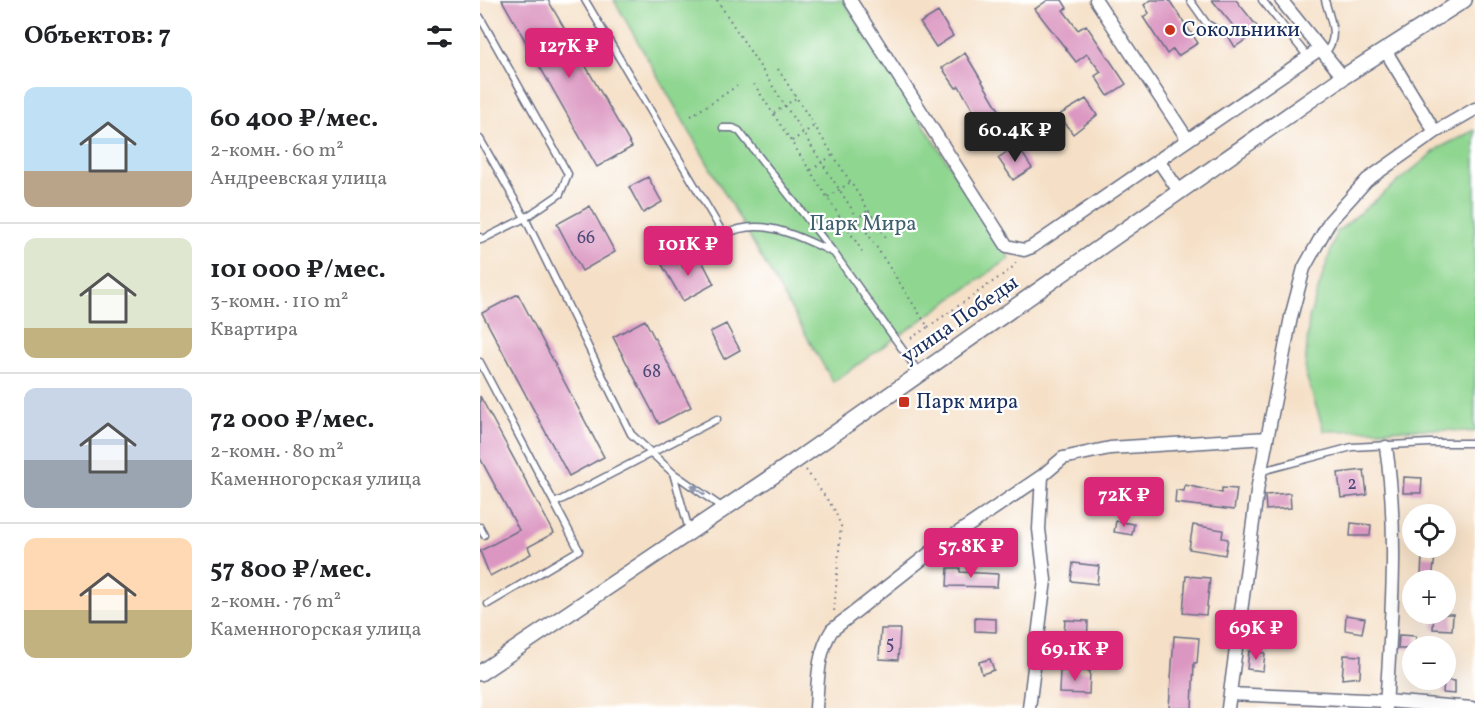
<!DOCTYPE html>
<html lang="ru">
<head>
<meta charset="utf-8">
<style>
	:root { --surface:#fff; --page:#f6f6f6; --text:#202124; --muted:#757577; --line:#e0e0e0; --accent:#db2777 }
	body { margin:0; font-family:Vollkorn,serif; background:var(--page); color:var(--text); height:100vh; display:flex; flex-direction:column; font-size:22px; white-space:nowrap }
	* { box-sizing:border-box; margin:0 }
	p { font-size:20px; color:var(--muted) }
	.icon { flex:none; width:33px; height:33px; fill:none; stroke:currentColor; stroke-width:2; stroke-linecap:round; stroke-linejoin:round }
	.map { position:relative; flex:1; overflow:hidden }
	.sheet { display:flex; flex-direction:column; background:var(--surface); width:480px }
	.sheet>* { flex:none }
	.controls { position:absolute; left:922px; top:504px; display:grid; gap:12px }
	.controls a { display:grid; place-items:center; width:54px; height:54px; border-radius:50%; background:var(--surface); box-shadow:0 6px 24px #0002; font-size:30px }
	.price { position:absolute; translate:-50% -51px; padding:0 14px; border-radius:6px; background:var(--accent); color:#fff; font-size:20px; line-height:39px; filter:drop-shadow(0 2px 3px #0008) }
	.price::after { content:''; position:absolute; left:50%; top:36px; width:18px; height:14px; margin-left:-9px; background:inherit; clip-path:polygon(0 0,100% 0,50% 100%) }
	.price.current { background:#222; color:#fff }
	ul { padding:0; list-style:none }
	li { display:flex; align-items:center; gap:18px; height:150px; padding:0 24px }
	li+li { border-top:2px solid var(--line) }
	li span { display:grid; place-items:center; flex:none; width:168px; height:120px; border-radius:12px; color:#555 }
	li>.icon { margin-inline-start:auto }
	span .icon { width:72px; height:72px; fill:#fffc; stroke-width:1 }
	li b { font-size:26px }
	h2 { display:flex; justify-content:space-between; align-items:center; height:72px; padding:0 24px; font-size:26px }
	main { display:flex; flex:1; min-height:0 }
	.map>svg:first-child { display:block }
	.green { fill:#8fd690; stroke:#558277; stroke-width:1.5 }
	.building { fill:#db96c1 }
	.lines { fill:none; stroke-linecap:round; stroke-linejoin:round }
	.service-casing { stroke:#676d83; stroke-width:9 }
	.minor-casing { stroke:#676d83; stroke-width:15 }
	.tertiary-casing { stroke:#676d83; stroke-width:18 }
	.path { stroke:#676d83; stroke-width:2; stroke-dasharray:1.5 4.5; stroke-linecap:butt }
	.service { stroke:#fff; stroke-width:6 }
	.minor { stroke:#fff; stroke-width:12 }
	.tertiary { stroke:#fff; stroke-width:15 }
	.oneway { fill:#8d97ae }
	.poi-dot { fill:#c8321e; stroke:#fff; stroke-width:2 }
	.labels { text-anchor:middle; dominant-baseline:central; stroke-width:4.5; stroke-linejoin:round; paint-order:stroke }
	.number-label { font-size:18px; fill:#4b4977 }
	.poi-label { font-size:21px; fill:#1b2f5e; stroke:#fff; text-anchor:start }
	.park-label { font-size:21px; fill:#3e616d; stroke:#fff }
	.street-label { font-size:21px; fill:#1b2f5e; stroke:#fff }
</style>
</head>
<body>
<main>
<section class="sheet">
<h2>Объектов: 7<svg class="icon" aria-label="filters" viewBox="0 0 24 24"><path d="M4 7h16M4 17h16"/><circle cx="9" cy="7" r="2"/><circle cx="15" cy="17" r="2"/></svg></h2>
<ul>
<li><span style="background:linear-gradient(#bfe0f5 70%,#b9a48a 0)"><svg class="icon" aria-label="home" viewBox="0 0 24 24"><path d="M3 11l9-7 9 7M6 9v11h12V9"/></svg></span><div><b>60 400 ₽/мес.</b><p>2-комн. · 60 m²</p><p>Андреевская улица</p></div></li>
<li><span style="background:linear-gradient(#dfe7d0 75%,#c2b280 0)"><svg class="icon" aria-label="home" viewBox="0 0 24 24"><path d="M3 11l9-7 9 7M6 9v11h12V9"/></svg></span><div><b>101 000 ₽/мес.</b><p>3-комн. · 110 m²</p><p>Квартира</p></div></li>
<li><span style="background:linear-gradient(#c9d6e8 60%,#9aa5b1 0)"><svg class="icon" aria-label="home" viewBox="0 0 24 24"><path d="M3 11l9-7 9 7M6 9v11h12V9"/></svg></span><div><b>72 000 ₽/мес.</b><p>2-комн. · 80 m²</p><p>Каменногорская улица</p></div></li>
<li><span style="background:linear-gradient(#ffd9b3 60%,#c2b280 0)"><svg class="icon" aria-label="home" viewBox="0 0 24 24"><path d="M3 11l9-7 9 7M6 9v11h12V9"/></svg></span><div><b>57 800 ₽/мес.</b><p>2-комн. · 76 m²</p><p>Каменногорская улица</p></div></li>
</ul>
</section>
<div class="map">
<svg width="995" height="708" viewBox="0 0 995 708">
	<rect width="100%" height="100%" fill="#fff"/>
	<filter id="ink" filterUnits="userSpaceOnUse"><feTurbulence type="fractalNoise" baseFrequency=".0167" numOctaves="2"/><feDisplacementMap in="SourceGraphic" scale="12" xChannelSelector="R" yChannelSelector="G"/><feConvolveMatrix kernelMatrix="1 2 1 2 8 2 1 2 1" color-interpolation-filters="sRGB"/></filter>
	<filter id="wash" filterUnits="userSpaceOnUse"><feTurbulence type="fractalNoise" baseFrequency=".008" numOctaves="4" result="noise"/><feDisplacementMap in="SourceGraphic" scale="24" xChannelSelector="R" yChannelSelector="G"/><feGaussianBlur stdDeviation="1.35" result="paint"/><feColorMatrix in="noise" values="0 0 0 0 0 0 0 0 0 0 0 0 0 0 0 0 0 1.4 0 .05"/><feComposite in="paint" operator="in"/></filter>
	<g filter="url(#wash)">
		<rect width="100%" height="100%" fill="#f5e0c7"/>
		<path class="green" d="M134,0H363L530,258L353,382Z
			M995,130V432L951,429L844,431L825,372L829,318L857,232L959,148Z"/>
		<g id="blocks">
			<path class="building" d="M22,0H68L152,147L117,167Z
				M568,0H582L587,8L583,10L598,30L606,25L646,84L628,96L615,76L621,72L607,54L596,62L555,9Z
				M671,0H689L718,43L698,56L693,49L687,54L663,17L669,13L664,5Z
				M732,0H756L780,30L755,47L747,34L755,28Z
				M458,12L473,36L456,47L440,23Z
				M485,53L525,120L506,133L479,86L476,88L462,68Z
				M606,99L617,115L593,134L579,115Z
				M537,145L552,168L533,180L518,158Z
				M168,177L182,202L163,213L149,187Z
				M110,206L135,252L102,271L77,224Z
				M196,255L203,268L221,259L234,284L203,301L181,263Z
				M38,294L124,457L89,476L2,313Z
				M165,320L211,407L179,424L133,337Z
				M246,324L260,350L244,359L230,332Z
				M0,396L74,533L48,547L51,554L10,576L0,551L39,530L0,458Z
				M884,470L887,495L861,498L858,473Z
				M924,477L942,478L941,493H923Z
				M649,481L663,482L662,500L615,499L617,482L648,485Z
				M705,485L742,493V488L757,489L754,510L695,503L696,490L704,491Z
				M810,493L811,508L786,510L785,495Z
				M636,521L654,524L652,535L634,532Z
				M871,523L891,525L890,536H870Z
				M713,525L743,530L742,538L748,539L745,555L709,549Z
				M942,556L955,557L952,578L941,577Z
				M593,563L619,566L617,584L591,581Z
				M468,568H480V572L518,574L517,587L467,586Z
				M706,576L730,578L726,615L703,613Z
				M954,614H973L972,630L953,629Z
				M866,615L885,618L882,633L865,630Z
				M495,618L516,619V632L495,631Z
				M585,620L608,621L607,648L583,647Z
				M401,629H420L418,660L399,659Z
				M919,635L936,636V646L933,649H918Z
				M694,636L719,638L717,663H714L712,708H689Z
				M769,651L785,653L783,671L767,669Z
				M864,655L881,656L880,677L862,679Z
				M510,659L514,670L502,674L499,662Z
				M580,671H610L609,694L579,693Z
				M964,680L975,681V694L963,693Z"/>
		</g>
	</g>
	<g filter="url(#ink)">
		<use href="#blocks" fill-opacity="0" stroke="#676d83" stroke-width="1.5"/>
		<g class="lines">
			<g class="service-casing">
				<path id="service" d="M105,0L244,235C281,215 320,237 354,253
					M710,0L727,24L741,32
					M782,0L828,57
					M0,17L88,174L80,194L45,218L151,434L193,473L243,508
					M845,53C860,37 850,20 845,0
					M243,128H253L259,131L354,253L440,374
					M0,139L45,218L1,240L0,237
					M0,362L99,550L8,604
					M782,471L872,447L949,443H995
					M193,473L209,530
					M75,503L237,419
					M0,527L4,535"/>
			</g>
			<g class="minor-casing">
				<path id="minor" d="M370,0L527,246L544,250L552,247L840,49
					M616,0L708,140
					M801,0L863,77
					M905,50L955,132
					M678,160L699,191
					M906,447C919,534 911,621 906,708
					M750,694L907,701L992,708
					M336,708C338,681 337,653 352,630L460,545L562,476L583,458L630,448L787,438
					M549,708L565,580L559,529L562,476
					M748,708L778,485L811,317L824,268L850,221L887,180L955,132L995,109"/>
			</g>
			<g class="tertiary-casing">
				<path id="tertiary" d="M0,673L318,459L863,77L984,0"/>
			</g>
			<path class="path" d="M237,0L448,327L428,340
				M298,69L407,239
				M274,84L384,254
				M294,113L316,98
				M211,116L257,86
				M312,141L334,126
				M331,170L353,155
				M348,197L371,182
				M366,226L389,210
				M448,327L531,269L537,261
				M326,470L354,509L361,526L354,612"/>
			<use href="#service" class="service"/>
			<use href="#minor" class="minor"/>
			<use href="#tertiary" class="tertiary"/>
		</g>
		<defs><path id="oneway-solid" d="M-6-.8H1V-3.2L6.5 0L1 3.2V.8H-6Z" transform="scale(1.5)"/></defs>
		<use class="oneway" href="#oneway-solid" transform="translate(218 490) rotate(-145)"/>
	</g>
	<g class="poi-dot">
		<circle cx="690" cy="30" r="6"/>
		<rect x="418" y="396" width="12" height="12" rx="3"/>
	</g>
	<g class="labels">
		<g class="number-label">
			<text x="106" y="238">66</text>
			<text x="172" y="372">68</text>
			<text x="872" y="484">2</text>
			<text x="410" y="644">5</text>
		</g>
		<g class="poi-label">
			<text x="702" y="30">Сокольники</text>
			<text x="436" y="402">Парк мира</text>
		</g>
		<g class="park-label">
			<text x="383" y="224">Парк Мира</text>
		</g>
		<g class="street-label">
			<text transform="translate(480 320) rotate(-35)">улица Победы</text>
		</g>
	</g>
</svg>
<div class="controls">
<a><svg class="icon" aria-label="locate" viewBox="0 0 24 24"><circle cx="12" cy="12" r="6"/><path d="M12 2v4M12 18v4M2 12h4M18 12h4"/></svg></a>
<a>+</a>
<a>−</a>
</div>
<b class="price" style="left:89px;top:79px">127K ₽</b>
<b class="price current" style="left:535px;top:163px">60.4K ₽</b>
<b class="price" style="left:208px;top:277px">101K ₽</b>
<b class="price" style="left:644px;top:528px">72K ₽</b>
<b class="price" style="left:491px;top:579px">57.8K ₽</b>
<b class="price" style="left:776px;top:661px">69K ₽</b>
<b class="price" style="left:595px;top:682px">69.1K ₽</b>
</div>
</main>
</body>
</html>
